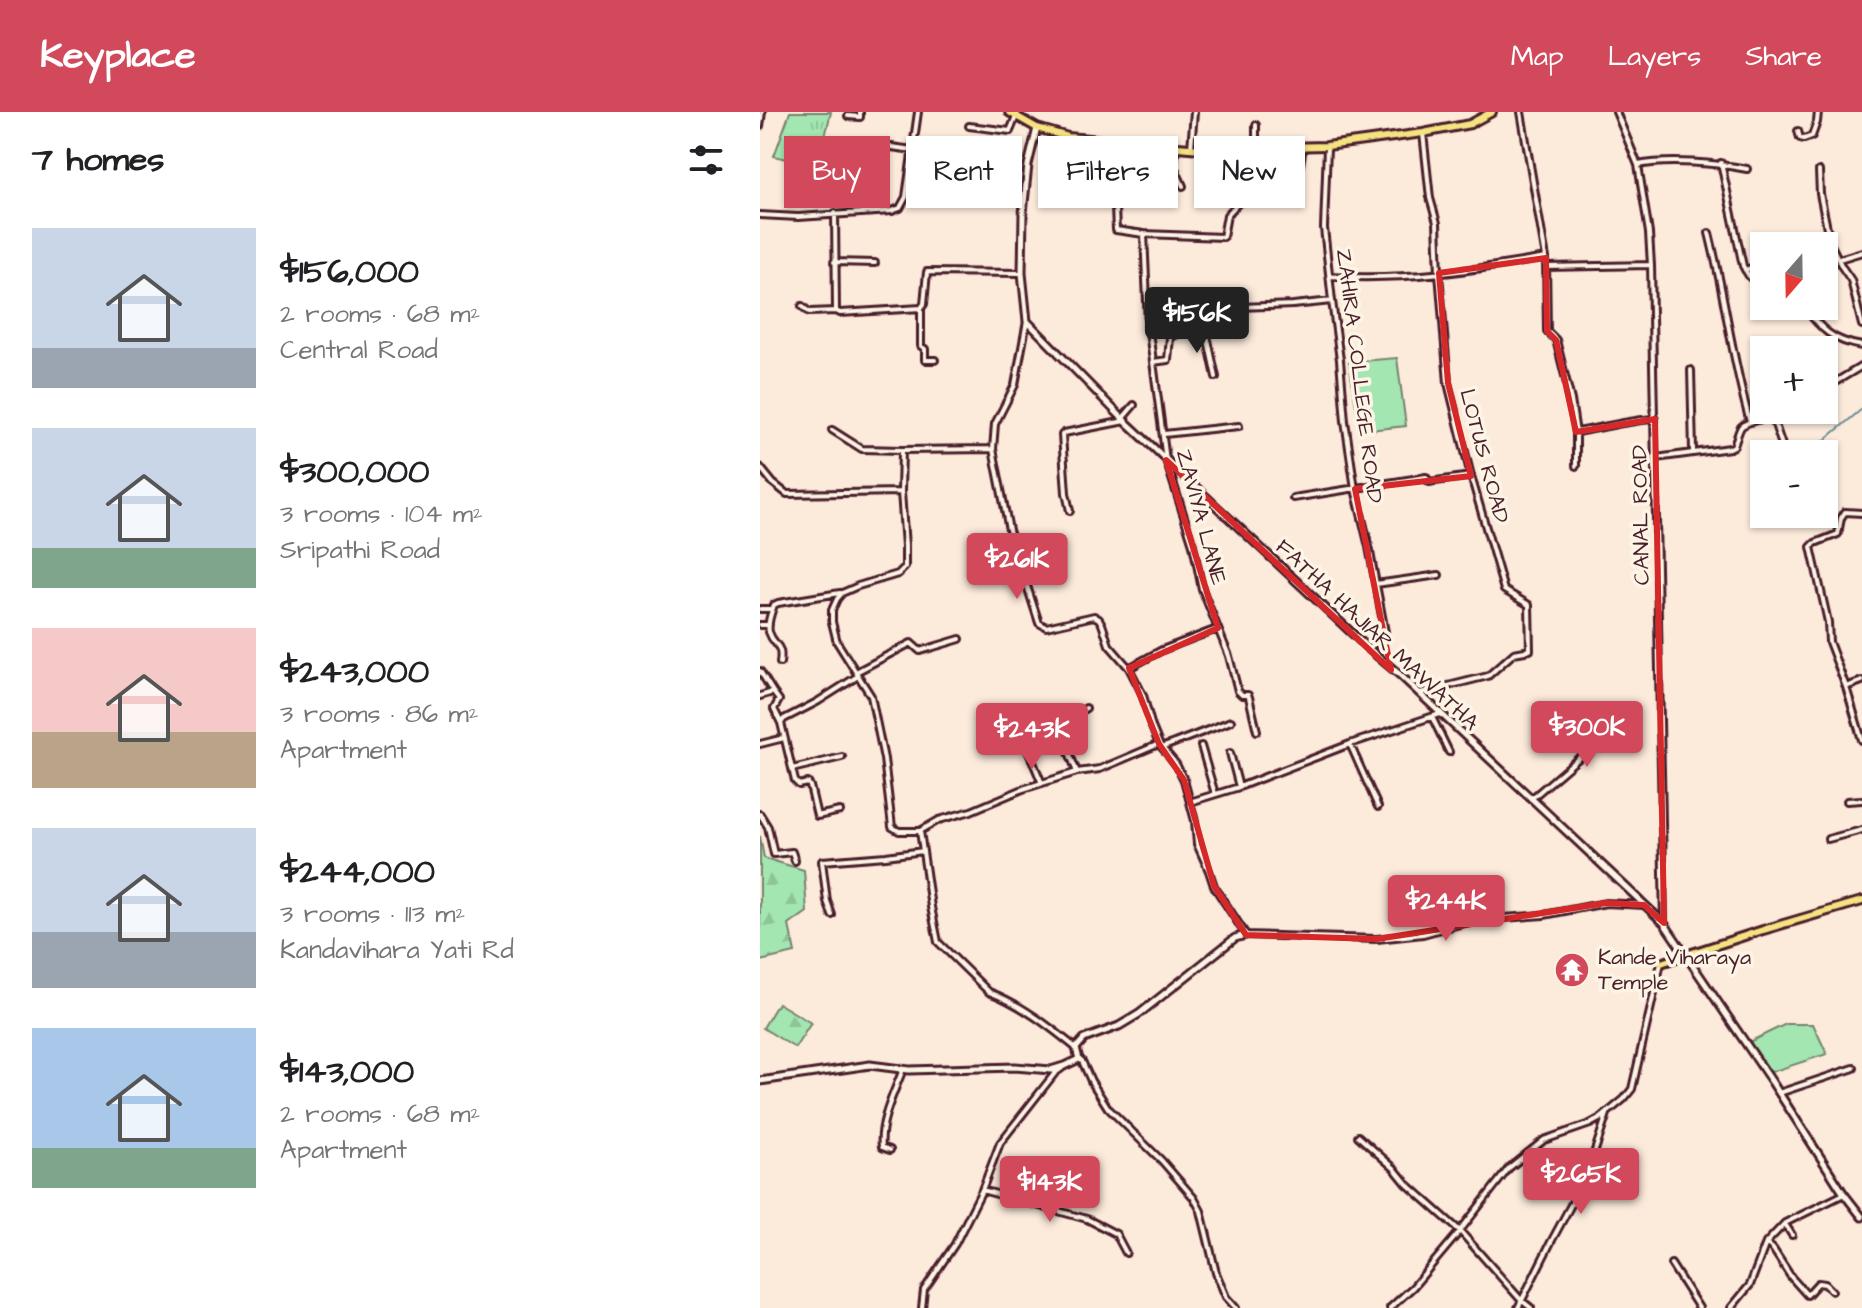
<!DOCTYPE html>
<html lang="en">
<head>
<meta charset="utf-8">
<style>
	:root { --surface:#fff; --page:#f6f6f6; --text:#202124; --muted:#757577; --accent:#d1495b }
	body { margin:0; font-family:"Architects Daughter",sans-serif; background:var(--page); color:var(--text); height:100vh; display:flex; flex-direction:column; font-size:30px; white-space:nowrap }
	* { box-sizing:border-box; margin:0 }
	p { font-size:26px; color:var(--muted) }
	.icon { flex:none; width:44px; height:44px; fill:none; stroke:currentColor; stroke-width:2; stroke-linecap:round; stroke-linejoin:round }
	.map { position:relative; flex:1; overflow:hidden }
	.details { display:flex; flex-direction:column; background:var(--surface); width:760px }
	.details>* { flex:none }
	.top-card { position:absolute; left:24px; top:24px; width:760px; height:72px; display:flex; gap:16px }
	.needle { width:52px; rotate:200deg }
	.tools { position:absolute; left:990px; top:120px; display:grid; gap:16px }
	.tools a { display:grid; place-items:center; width:88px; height:88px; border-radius:0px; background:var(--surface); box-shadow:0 2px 6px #0004; font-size:40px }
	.price { position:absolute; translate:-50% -68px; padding:0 18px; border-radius:8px; background:var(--accent); color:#fff; font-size:26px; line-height:52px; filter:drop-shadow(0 2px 4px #0008) }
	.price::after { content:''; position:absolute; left:50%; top:48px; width:24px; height:18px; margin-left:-12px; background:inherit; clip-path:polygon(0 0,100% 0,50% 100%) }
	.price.on { background:#222; color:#fff }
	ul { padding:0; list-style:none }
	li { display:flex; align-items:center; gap:24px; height:200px; padding:0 32px }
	li span { display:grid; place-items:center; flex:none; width:224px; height:160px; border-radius:0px; color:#555 }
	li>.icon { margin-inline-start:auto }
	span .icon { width:96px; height:96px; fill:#fffc; stroke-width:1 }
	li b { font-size:34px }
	h2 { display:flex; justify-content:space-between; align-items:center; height:96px; padding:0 32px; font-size:34px }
	.pill { padding:0 28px; border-radius:0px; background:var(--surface); box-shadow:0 2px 6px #0004; font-size:28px; line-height:72px }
	.pill.on { background:var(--accent); color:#fff }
	header { display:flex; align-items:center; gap:48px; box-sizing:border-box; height:112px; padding:0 40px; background:var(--accent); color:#fff }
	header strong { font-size:38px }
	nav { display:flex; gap:44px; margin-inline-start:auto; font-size:28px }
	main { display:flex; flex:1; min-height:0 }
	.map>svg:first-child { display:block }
	.grass { fill:#a3e6b1; stroke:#76826e; stroke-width:2 }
	.forest { fill:url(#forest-firs); stroke:#76826e; stroke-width:2 }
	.park { fill:url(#park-tufts); stroke:#76826e; stroke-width:2 }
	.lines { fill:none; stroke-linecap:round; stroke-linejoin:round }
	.stream { stroke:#6d8d96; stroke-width:2 }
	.minor-casing { stroke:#4a1f2b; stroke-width:10 }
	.tertiary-casing { stroke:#4a1f2b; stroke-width:11 }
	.primary-casing { stroke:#4a1f2b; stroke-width:12 }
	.minor { stroke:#fcf5e5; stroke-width:4 }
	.tertiary { stroke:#fcf5e5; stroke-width:5 }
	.primary { stroke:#f5e382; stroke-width:6 }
	.marked { fill:none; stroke:#d62828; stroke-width:6; stroke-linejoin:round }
	.labels { text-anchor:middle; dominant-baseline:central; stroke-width:7; stroke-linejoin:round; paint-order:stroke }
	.street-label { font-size:22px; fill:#4a1f2b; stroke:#fcf5e5 }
	.poi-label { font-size:22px; fill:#4a1f2b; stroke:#fcf5e5; text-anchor:start }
</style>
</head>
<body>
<header>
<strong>Keyplace</strong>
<nav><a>Map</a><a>Layers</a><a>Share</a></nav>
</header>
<main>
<section class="details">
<h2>7 homes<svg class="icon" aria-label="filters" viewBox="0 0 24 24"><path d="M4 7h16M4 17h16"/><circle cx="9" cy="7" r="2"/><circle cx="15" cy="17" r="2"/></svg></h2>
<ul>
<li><span style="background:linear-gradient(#c9d6e8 75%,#9aa5b1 0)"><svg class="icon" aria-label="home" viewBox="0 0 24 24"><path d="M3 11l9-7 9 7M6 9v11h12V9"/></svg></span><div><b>$156,000</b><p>2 rooms · 68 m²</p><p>Central Road</p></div></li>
<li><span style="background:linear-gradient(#c9d6e8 75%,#7fa58c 0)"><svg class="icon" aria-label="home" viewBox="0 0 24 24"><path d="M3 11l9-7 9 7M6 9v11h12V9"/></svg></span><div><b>$300,000</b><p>3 rooms · 104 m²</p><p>Sripathi Road</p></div></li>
<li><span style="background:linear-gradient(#f6c9c9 65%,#b9a48a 0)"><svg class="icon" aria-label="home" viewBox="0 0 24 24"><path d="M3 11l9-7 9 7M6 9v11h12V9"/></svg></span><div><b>$243,000</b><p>3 rooms · 86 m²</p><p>Apartment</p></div></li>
<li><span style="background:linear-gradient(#c9d6e8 65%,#9aa5b1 0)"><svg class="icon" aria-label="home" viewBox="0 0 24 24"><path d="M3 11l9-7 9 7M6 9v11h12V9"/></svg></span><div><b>$244,000</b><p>3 rooms · 113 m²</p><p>Kandavihara Yati Rd</p></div></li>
<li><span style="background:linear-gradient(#a9c7e8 75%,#7fa58c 0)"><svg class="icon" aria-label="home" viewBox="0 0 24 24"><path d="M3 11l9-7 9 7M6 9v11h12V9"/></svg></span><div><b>$143,000</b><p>2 rooms · 68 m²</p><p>Apartment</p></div></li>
</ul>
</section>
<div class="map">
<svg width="1102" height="1196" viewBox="0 0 1102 1196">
	<defs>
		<pattern id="forest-firs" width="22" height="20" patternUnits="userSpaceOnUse" patternTransform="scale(2)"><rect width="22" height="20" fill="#a3e6b1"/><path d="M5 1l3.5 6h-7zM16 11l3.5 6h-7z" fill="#8ec598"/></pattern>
		<pattern id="park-tufts" width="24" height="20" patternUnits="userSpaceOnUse" patternTransform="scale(2)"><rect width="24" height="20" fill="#a3e6b1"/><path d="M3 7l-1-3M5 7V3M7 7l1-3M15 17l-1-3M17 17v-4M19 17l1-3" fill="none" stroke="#8ec598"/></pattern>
	</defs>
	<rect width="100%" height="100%" fill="#fcebdb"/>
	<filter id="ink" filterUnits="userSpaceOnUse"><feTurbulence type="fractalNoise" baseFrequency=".0125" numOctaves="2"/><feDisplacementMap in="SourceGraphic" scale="16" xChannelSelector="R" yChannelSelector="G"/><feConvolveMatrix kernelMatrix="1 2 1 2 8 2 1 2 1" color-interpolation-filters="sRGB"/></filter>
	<g filter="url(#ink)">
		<path class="grass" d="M637,246L646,314L600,319L589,250Z
			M1026,912H1053L1067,942L1008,961L989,930Z"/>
		<path class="forest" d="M0,724L4,746L44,758L47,800L29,813L35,841L0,849Z
			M18,891L51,911L35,936L3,916Z"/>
		<path class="park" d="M30,0H71L58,54L14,44Z"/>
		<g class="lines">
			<path class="stream" d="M1048,342L1102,297
				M992,388L1004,381"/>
			<g class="minor-casing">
				<path id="minor" d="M761,0L786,146L787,219L796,228L811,288L816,321V354
					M856,0L878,53L889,121L891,153L904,811
					M88,4L100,5V0
					M496,13V36
					M0,14L2,0
					M209,14L250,19L258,0
					M1038,19L1040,26L1044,27L1052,24L1057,10L1058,0
					M352,29L356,118L384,122
					M117,33L153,38
					M416,35L414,54L423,74
					M567,35L564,116L572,189L580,248L585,309L595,377L609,435L625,520L609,537
					M431,36L434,0
					M482,36L483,86L467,103L463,125L384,122L388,212L406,348L433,433L442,477L469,544L478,579L482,583H488L489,585L497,619
					M961,51L983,154L989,164L1004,178
					M878,53C908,47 957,51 987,57
					M1059,59L1060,82L1070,131L1082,155L1091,168L1102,213
					M205,81L208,80L264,86
					M535,91V83L543,35
					M75,101L76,199L80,201L161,196L164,192L167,160L262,161
					M0,103L38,105L132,99L140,96L146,85L158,0
					M949,121C965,184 972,248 990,310
					M1079,147L1102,140
					M74,150L115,151
					M786,155L891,153
					M985,158L1004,152
					M570,164C642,169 715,158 786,146
					M42,194L49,200L76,199
					M1043,194C1061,217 1072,229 1102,234
					M161,196V234L165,237V248H175
					M267,209L255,273L235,312L233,337L249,418L279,511L286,515L334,504L339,507L342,512L349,533L369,556L383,583L392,615L399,632L416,652L424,668L435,709L437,732L449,759L454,774L486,823L617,827L663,822L715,808L784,803L846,791L884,793
					M445,214L456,265
					M393,250L408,248L410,225C420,219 434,222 445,214L446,200L450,196L533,193L572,189
					M931,258L933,339
					M1064,280L1072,272L1102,254
					M1012,304L1025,342
					M362,307L374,293
					M72,318L102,337L142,338
					M816,320C843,316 868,308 895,307
					M404,322L479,314
					M233,337L142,338L141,380L145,434V455L138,462L98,474L82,481L77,487L72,498V510L77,530L111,584L124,647L132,715L139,719H160L171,795L178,830L229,880C261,892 290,915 316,936
					M896,346L970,336L974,334C976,329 978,320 981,315C989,306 1033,302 1046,298
					M0,355L13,371L27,382L141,380
					M533,386L666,365L669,370L711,364
					M310,399L306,381L302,323L304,321L365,309
					M1102,401L1085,400L1081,406L1078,422L1055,431L1051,435L1068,510L1069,530L1086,575L1102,628
					M616,472L679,463
					M0,497H12
					M0,513H9
					M20,551C23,531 14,535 9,520C7,511 11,501 14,493L18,491L80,481
					M369,556L402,538L457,517
					M0,559L13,580
					M96,560L151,531L160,539L200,527
					M1086,575L1102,569
					M660,581L728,564L754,541L770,538L769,493L744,478L711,364L688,271L679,161L677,111L670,86L663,21
					M0,584L13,580L19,588L14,597L21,611
					M251,598L281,669
					M672,605L689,640
					M303,626L317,660
					M265,627L286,620L326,596
					M0,632L24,626
					M590,632L618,695
					M441,634L455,682
					M404,635L471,609
					M470,641L479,675
					M32,657L82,645
					M771,687L827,639L810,614
					M1087,689L1102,688
					M430,690L479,675L590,632L680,602
					M80,699L57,704L50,674L48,671L39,673L35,669L21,611L24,607L57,590L98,564
					M0,702L8,715L14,742L32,740L35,749
					M160,719L179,708L211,699L263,677L317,660L340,657L399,632
					M1068,727L1102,718
					M72,803L67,789L62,749L126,744L163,739
					M319,947L322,949L331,969L348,996L402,1049L434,1086L441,1099L456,1161L466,1185L476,1196
					M1019,981L1094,956
					M598,1024L634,1056L647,1072L700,1119L761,1188L771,1196
					M130,1038L122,1035C119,1010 134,981 143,957
					M222,1078L327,1107L356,1122L366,1141
					M1025,1112L1032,1123
					M1006,1131L1013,1137L1031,1165L1047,1183L1058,1171L1065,1172L1072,1179
					M911,1152L939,1196
					M162,1196L164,1178L195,1132L222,1078L240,1031L295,961L302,956
					M630,1196L653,1175L696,1124L749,1056L784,1028L830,1012L841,1006L864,987L872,977L901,851
					M758,1196L791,1130L827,1063L847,1002
					M971,1196L990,1173L1006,1131L1025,1111L1084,1082"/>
			</g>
			<g class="tertiary-casing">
				<path id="tertiary" d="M277,16L268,53L263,101L262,161L267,209L365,309L609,537L640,563L904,811L1012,970L1084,1082L1102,1105
					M0,969L110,953L149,958L255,955L291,958L304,954L319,947L316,936L324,927L359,914L379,902L475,826L486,823"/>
			</g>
			<g class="primary-casing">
				<path id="primary" d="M249,0L277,16L308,25L440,37L567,34L663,21L710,12L732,0
					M901,851L1003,818L1102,789"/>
			</g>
			<use href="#minor" class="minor"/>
			<use href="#tertiary" class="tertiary"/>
			<use href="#primary" class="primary"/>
		</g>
	</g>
	<path class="marked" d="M786,146L787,219L796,228L816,320L895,307L904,811L884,793L846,791L617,827L486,823L454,774L424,668L399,632L369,556L458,516L406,348L631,558L595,377L711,364L688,271L679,161Z"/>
	<defs>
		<g id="temple-disc" transform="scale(1.8)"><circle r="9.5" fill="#d1495b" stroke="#fcf5e5"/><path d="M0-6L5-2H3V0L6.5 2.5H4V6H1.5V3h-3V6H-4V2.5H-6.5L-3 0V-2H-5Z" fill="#fff"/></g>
	</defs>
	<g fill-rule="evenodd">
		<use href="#temple-disc" x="812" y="858"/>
	</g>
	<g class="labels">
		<g class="street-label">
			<text transform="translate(599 264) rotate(83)">ZAHIRA COLLEGE ROAD</text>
			<text transform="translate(724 344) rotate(75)">LOTUS ROAD</text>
			<text transform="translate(881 403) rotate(-91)">CANAL ROAD</text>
			<text transform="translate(441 405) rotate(75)">ZAVIYA LANE</text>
			<text transform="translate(617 523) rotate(43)">FATHA HAJIAR MAWATHA</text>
		</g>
		<g class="poi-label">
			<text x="838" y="845">Kande Viharaya<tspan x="838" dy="25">Temple</tspan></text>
		</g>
	</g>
</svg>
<div class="tools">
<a><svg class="needle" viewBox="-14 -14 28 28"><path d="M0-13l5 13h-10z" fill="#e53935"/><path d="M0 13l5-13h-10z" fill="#757577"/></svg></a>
<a>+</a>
<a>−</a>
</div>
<b class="price on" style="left:437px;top:243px">$156K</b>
<b class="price" style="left:257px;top:489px">$261K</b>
<b class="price" style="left:827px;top:657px">$300K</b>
<b class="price" style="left:272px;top:659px">$243K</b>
<b class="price" style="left:686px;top:831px">$244K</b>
<b class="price" style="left:821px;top:1104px">$265K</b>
<b class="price" style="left:290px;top:1112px">$143K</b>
<div class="top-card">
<a class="pill on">Buy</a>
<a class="pill">Rent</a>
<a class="pill">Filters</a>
<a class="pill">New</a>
</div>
</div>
</main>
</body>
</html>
